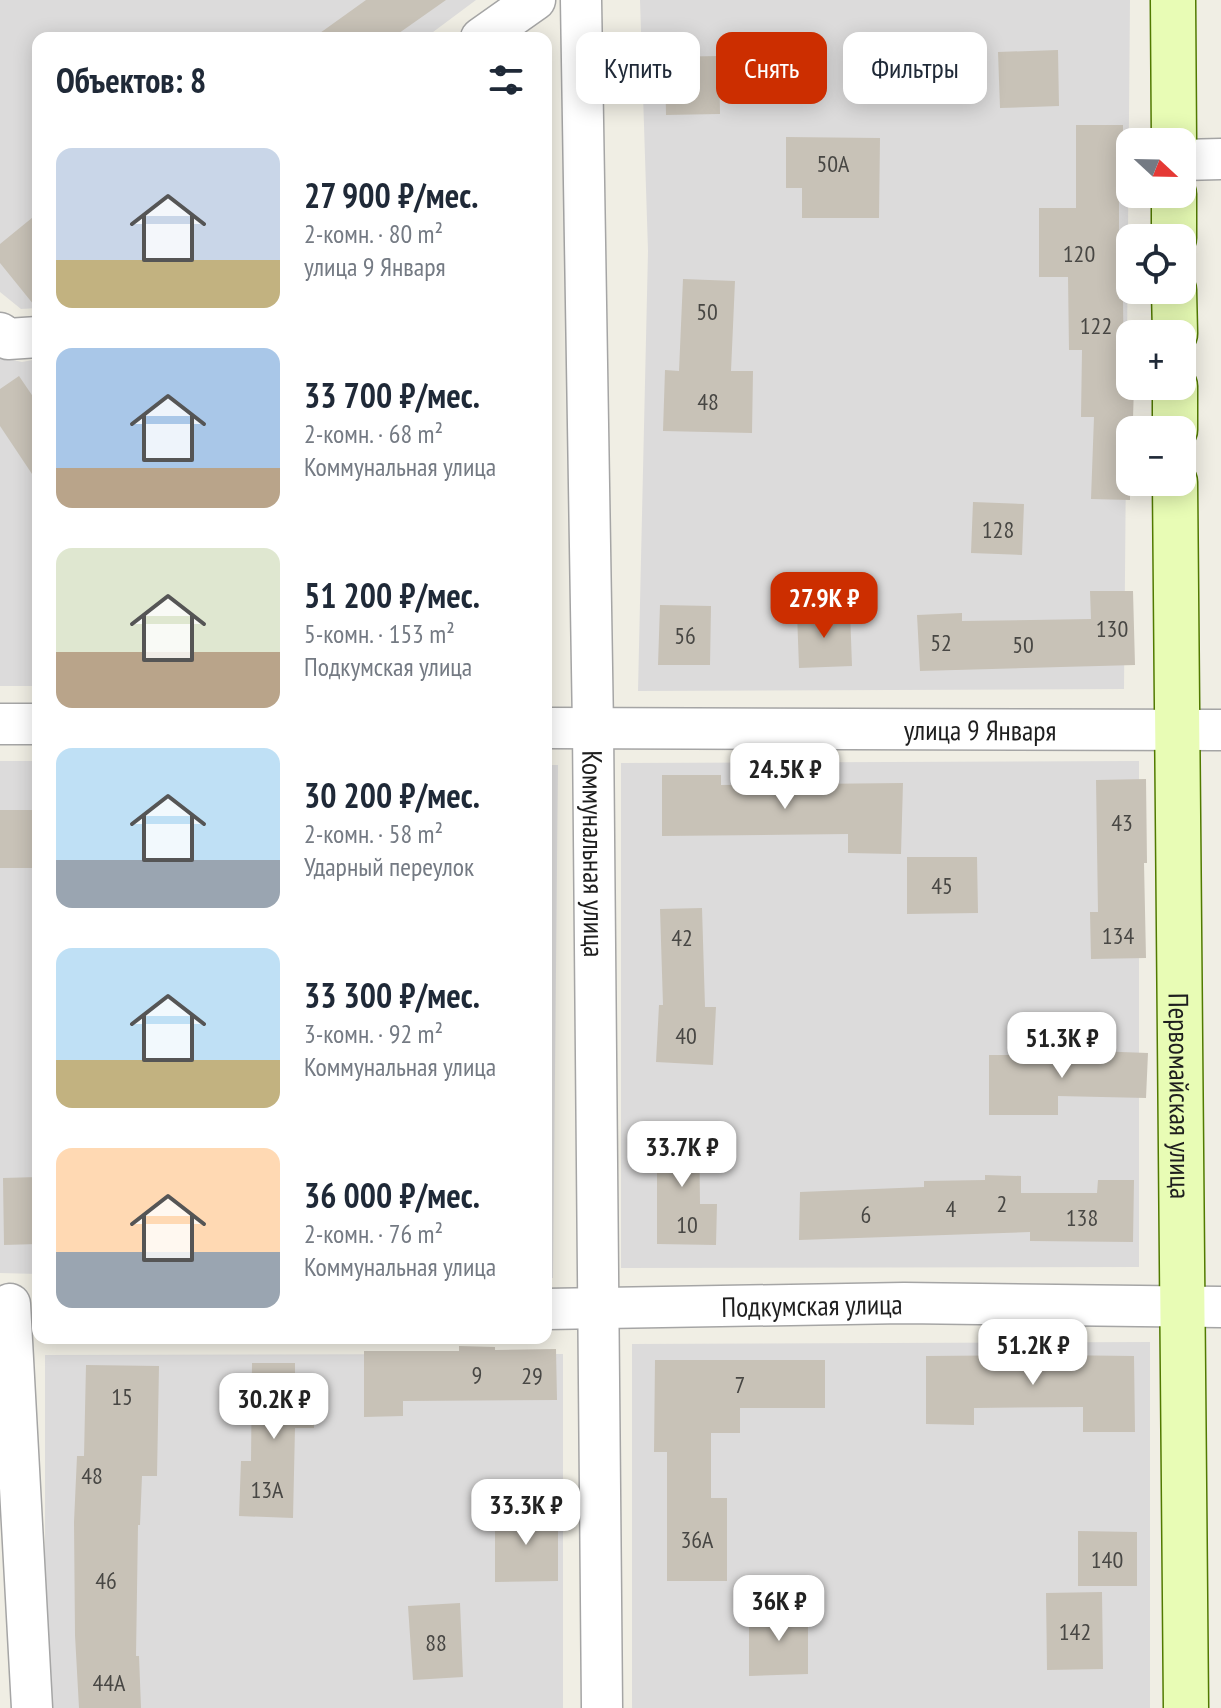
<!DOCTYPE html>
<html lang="ru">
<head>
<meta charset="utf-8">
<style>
	:root { --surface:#fff; --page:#f6f6f7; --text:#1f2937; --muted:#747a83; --accent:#cc2e00 }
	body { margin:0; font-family:"PT Sans Narrow",sans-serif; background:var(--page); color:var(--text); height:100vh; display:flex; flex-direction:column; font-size:30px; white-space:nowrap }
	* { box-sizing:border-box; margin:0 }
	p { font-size:26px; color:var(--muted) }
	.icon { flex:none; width:44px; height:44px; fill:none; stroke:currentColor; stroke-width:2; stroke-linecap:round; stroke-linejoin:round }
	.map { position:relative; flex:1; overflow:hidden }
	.details { position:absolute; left:32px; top:32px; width:520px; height:1312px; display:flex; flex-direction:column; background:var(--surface); border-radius:16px; box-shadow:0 4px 20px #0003 }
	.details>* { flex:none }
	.top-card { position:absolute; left:576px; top:32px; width:524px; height:72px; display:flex; gap:16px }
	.needle { width:52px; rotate:112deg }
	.buttons { position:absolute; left:1116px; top:128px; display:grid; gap:16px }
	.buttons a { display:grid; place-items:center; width:80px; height:80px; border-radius:16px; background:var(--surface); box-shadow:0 4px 20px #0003; font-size:40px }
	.price { position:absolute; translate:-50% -68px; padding:0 18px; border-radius:16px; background:#fff; color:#222; font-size:26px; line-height:52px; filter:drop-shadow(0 2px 4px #0008) }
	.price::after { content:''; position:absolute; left:50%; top:48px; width:24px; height:18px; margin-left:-12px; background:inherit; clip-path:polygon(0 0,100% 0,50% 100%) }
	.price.selected { background:var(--accent); color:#fff }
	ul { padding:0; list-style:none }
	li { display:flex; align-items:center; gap:24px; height:200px; padding:0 24px }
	li span { display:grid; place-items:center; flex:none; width:224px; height:160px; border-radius:16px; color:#555 }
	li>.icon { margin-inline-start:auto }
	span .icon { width:96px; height:96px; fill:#fffc; stroke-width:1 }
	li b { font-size:34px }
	h2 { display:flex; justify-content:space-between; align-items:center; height:96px; padding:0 24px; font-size:34px }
	.chip { padding:0 28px; border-radius:16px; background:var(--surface); box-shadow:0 4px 20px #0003; font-size:28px; line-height:72px }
	.chip.selected { background:var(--accent); color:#fff }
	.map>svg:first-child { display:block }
	.residential { fill:#dcdbdb }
	.building { fill:#c8c2b7 }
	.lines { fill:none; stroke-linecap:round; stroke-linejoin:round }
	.minor-casing { stroke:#a5a5a5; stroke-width:43 }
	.secondary-casing { stroke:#517a00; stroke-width:47 }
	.minor { stroke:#fff; stroke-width:40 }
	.secondary { stroke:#e8fcb5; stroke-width:44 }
	.labels { text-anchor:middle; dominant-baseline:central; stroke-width:7; stroke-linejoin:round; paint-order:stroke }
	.number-label { font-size:24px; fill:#484744 }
	.street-label { font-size:28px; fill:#1e1e1e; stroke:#fff }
</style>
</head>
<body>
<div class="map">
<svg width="1221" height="1708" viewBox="0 0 1221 1708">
	<rect width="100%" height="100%" fill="#f0eee4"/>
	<path class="residential" d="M0,0H476L425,38H38V308L21,309L0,292Z
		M640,0H1130L1124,689L638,691L648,251Z
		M0,357L22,362L38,359V686H0Z
		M0,761H38V1274L0,1273Z
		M1139,761V1267L621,1268V763Z
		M546,765H558L553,1278H546Z
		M1150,1342V1708H632V1344Z
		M563,1354V1708H45V1355Z"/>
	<path class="building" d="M366,0H446L392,38H313Z
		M1058,50L1059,106L1000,108L998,52Z
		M719,56L720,114L666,115L665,57Z
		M1076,125H1123V199H1119V299H1123L1124,379H1130V386H1134L1133,418H1130V500L1091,499L1094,417H1081L1082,350H1069L1068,277H1039V208H1076Z
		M786,137L880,138L879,218H802V188H786Z
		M38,213V310L0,263V244Z
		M683,279L735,281L731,371H753L752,433L663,431L665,370L679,371Z
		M19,376L38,404V483L0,426V389Z
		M973,502L1024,504L1022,555L971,553Z
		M1090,591H1133L1135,665L920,671L917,615L962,613V621L1091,619Z
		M660,605L711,606L710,665H658Z
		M850,611L852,666L799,668L797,613Z
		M662,775H721V785L903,783L901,854L848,853V834L662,836Z
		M1146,779L1147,863H1144L1146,958L1091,959L1090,912H1098L1096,780Z
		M0,810H34L32,868H0Z
		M907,857H977L978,913L907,914Z
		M702,908L705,1007H716L713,1065L656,1062L659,1005H663L660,909Z
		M1094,1051L1148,1053L1146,1098L1058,1096V1115H989V1055H1094Z
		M657,1123H699L700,1204H717L716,1245L657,1244Z
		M985,1175L1021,1176V1193H1097L1098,1180H1134L1133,1242L1030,1241V1232L799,1240L800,1192L924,1187V1181L985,1180Z
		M38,1177V1244L4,1245L3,1178Z
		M459,1346L495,1347V1350L556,1349L557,1400L403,1401V1416L364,1417V1351H459Z
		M1051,1355L1134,1356L1135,1432H1083V1407L974,1408V1425L926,1424V1356Z
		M655,1360H825V1408H740V1433H711V1498H727V1581H667V1452H654Z
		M252,1363H295V1388H314V1428H295L293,1518L239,1516L241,1461H251Z
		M86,1365L159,1366L157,1476H142L140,1525H138L136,1656H139L141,1708H79L75,1635L74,1522L77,1456H84Z
		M495,1512H558V1581L495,1582Z
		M1078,1531L1137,1532V1586H1078Z
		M1102,1592L1103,1669L1047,1670L1046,1593Z
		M460,1603L463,1677L413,1680L408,1606Z
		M808,1609V1674L749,1676V1612Z"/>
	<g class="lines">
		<g class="minor-casing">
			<g id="minor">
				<path id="s1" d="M581,0L593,728L602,1708"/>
				<path d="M481,38L535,0"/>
				<path d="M1182,160L1221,159"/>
				<path d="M0,333L8,339L38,337"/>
				<path d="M0,724H38"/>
				<path id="s2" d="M546,728L1221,730"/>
				<path d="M10,1304L32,1708"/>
				<path id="s3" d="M546,1309L904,1303L1221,1307"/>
			</g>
		</g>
		<g class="secondary-casing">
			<g id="secondary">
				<path d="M1173,0L1174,142"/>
				<path d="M1174,194V238"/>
				<path d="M1174,290L1175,334"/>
				<path d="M1175,386V430"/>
				<path id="s4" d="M1175,482L1186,1708"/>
			</g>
		</g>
		<use href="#minor" class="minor"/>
		<use href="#secondary" class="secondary"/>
	</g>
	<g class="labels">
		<g class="number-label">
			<text x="833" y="163">50А</text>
			<text x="1079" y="253">120</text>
			<text x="707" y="311">50</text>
			<text x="1096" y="325">122</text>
			<text x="708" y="401">48</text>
			<text x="998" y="529">128</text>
			<text x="1112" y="628">130</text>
			<text x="685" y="635">56</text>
			<text x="941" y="642">52</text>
			<text x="1023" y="644">50</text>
			<text x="1122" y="822">43</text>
			<text x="942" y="885">45</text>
			<text x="1118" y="935">134</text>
			<text x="682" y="937">42</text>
			<text x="686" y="1035">40</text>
			<text x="1002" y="1203">2</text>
			<text x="951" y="1208">4</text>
			<text x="866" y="1214">6</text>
			<text x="1082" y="1217">138</text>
			<text x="687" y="1224">10</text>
			<text x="477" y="1374">9</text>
			<text x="532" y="1375">29</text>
			<text x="740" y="1384">7</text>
			<text x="122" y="1396">15</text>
			<text x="92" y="1475">48</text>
			<text x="267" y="1489">13А</text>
			<text x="697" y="1539">36А</text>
			<text x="1107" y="1559">140</text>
			<text x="106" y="1580">46</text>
			<text x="1075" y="1631">142</text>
			<text x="436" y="1642">88</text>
			<text x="109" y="1682">44А</text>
		</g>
		<g class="street-label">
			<text stroke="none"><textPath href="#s2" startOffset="434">улица 9 Января</textPath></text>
			<text stroke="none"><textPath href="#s1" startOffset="854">Коммунальная улица</textPath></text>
			<text stroke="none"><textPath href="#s4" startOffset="614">Первомайская улица</textPath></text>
			<text stroke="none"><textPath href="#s3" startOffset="266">Подкумская улица</textPath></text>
		</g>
	</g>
</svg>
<div class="buttons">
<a><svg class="needle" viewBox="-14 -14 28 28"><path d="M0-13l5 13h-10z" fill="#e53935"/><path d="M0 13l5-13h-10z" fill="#747a83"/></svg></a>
<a><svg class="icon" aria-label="locate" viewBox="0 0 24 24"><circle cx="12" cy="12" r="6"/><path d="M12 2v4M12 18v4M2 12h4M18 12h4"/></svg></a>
<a>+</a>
<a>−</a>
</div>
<b class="price selected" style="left:824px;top:640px">27.9K ₽</b>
<b class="price" style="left:785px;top:811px">24.5K ₽</b>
<b class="price" style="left:1062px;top:1080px">51.3K ₽</b>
<b class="price" style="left:682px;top:1189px">33.7K ₽</b>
<b class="price" style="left:1033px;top:1387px">51.2K ₽</b>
<b class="price" style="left:274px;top:1441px">30.2K ₽</b>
<b class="price" style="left:526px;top:1547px">33.3K ₽</b>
<b class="price" style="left:779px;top:1643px">36K ₽</b>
<div class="top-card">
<a class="chip">Купить</a>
<a class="chip selected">Снять</a>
<a class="chip">Фильтры</a>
</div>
<section class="details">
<h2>Объектов: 8<svg class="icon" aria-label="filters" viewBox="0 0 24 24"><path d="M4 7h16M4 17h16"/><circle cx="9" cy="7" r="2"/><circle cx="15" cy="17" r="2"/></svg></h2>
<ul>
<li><span style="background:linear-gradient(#c9d6e8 70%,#c2b280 0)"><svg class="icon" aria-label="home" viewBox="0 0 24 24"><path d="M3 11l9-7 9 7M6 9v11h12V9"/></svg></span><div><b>27 900 ₽/мес.</b><p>2-комн. · 80 m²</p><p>улица 9 Января</p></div></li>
<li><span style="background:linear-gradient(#a9c7e8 75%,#b9a48a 0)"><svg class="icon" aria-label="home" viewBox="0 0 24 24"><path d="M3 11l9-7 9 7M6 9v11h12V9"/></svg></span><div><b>33 700 ₽/мес.</b><p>2-комн. · 68 m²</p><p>Коммунальная улица</p></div></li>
<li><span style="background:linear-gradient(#dfe7d0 65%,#b9a48a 0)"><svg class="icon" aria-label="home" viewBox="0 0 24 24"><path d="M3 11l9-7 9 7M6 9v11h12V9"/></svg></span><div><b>51 200 ₽/мес.</b><p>5-комн. · 153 m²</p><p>Подкумская улица</p></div></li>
<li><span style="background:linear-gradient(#bfe0f5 70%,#9aa5b1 0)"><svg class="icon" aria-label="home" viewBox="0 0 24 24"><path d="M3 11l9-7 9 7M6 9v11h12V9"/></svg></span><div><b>30 200 ₽/мес.</b><p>2-комн. · 58 m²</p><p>Ударный переулок</p></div></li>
<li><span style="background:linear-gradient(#bfe0f5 70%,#c2b280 0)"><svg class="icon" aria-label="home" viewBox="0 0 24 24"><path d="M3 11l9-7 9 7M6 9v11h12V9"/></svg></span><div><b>33 300 ₽/мес.</b><p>3-комн. · 92 m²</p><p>Коммунальная улица</p></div></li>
<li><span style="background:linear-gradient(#ffd9b3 65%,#9aa5b1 0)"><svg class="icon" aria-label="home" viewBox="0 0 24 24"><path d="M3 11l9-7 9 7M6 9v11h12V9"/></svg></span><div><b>36 000 ₽/мес.</b><p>2-комн. · 76 m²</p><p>Коммунальная улица</p></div></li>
</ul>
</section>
</div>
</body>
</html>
